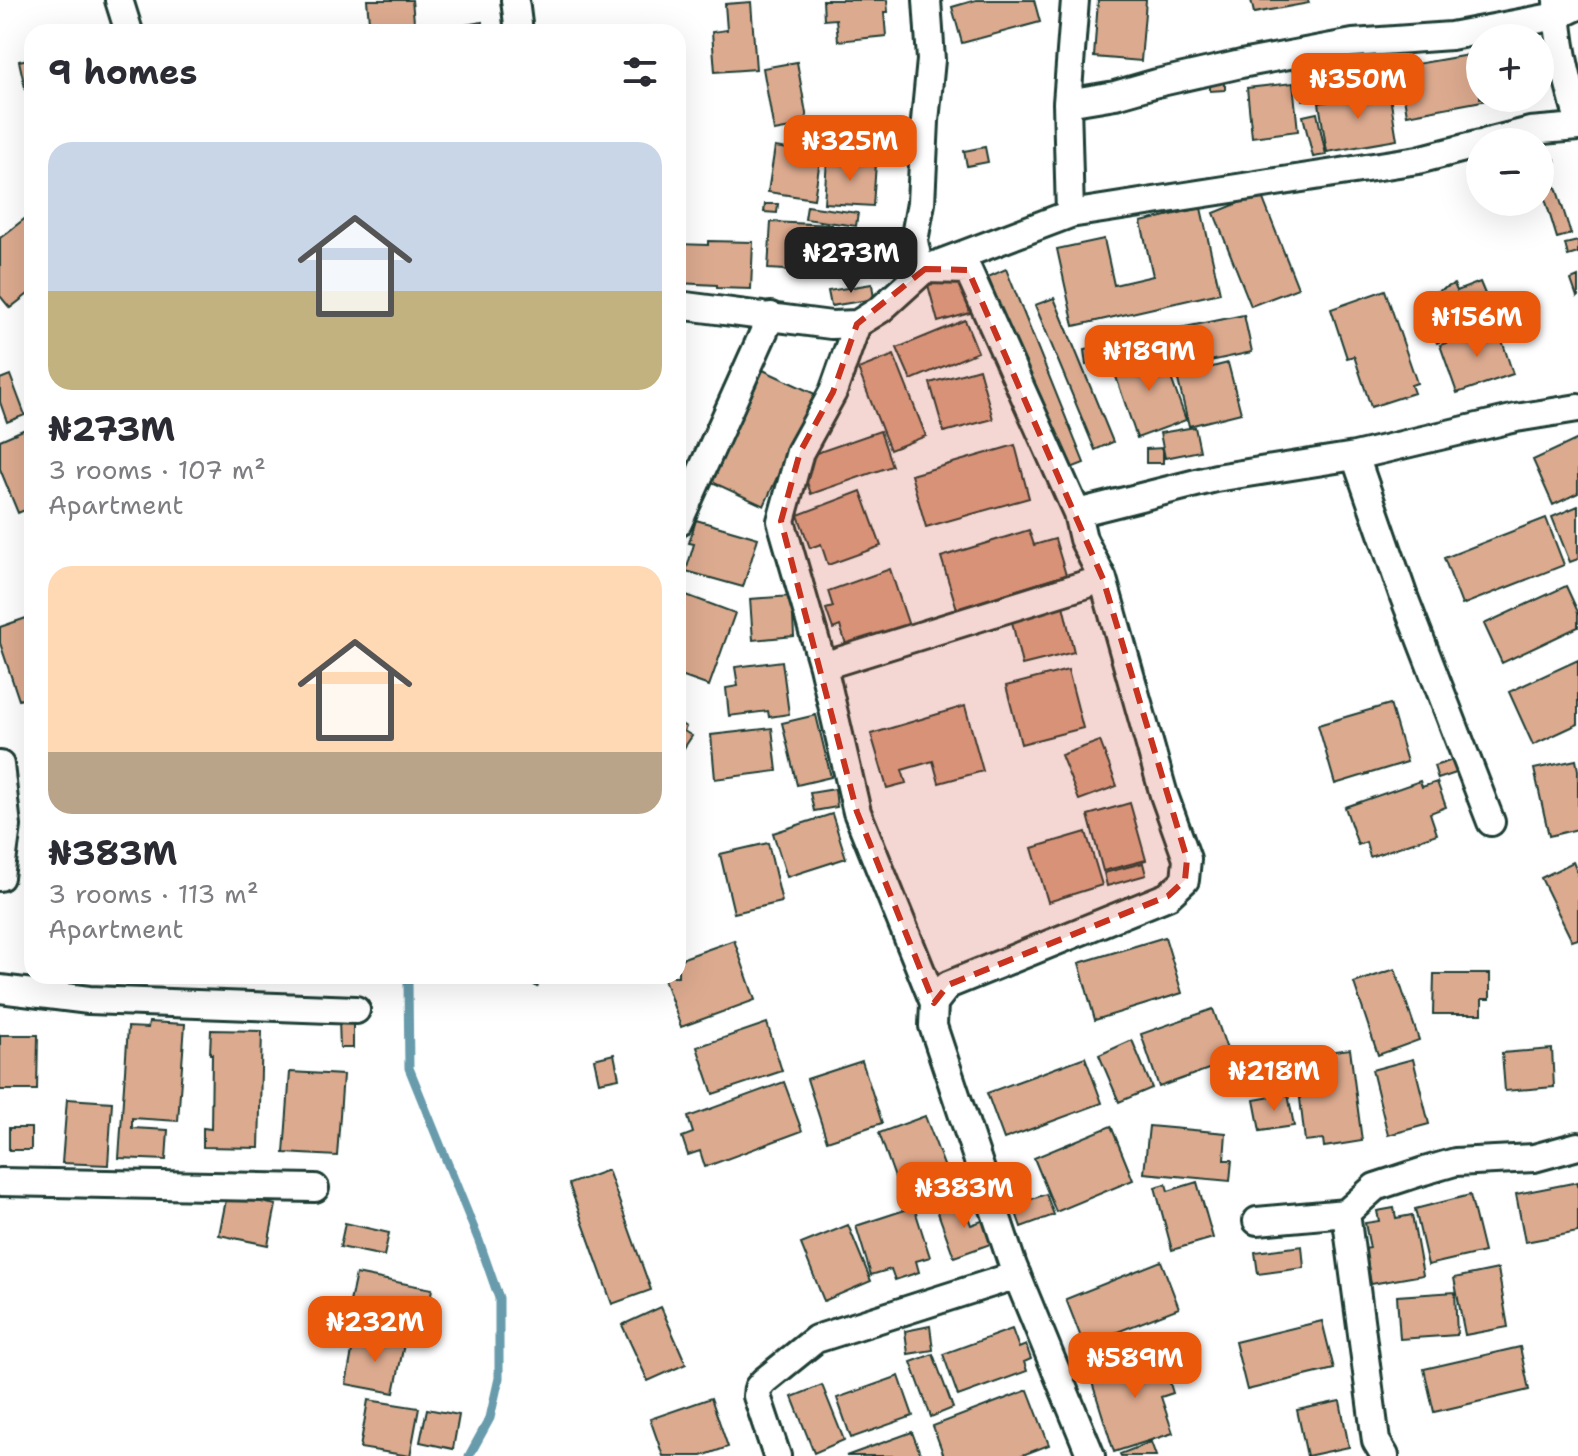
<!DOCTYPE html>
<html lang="en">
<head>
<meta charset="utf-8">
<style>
	:root { --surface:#fff; --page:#f7f7f7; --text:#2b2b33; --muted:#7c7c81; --accent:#ea580c }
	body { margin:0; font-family:"Shantell Sans",sans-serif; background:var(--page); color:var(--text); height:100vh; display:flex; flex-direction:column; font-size:30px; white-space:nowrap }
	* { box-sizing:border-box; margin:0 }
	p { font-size:26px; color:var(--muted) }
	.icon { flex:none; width:44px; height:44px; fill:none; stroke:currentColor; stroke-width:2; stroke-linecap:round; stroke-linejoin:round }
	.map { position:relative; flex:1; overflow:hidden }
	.drawer { position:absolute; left:24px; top:24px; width:662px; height:960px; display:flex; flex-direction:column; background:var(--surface); border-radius:24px; box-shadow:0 8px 32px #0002 }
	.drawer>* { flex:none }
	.tools { position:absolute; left:1466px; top:24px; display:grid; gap:16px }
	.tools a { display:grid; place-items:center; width:88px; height:88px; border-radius:50%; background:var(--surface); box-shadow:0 8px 32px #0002; font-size:40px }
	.price { position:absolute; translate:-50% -68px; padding:0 18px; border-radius:16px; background:var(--accent); color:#fff; font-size:26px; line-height:52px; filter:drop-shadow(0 2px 4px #0008) }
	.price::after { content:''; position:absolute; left:50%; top:48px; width:24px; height:18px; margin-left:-12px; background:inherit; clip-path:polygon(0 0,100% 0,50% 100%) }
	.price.selected { background:#222; color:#fff }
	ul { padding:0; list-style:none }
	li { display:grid; align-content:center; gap:16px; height:424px; padding:0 24px }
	li span { display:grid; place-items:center; height:248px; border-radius:24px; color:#555 }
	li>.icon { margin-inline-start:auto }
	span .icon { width:144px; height:144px; fill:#fffc; stroke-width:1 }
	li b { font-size:34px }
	h2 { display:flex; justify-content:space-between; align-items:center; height:96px; padding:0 24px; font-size:34px }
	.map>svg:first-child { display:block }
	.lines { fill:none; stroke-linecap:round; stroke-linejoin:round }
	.stream { stroke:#689bab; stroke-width:9 }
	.building { fill:#dcaa8f; stroke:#1f3d34; stroke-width:2 }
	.street-casing { stroke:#1f3d34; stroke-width:32 }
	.street { stroke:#fff; stroke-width:26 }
	.marked { fill:#c8321e; fill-opacity:0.2; stroke:#c8321e; stroke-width:6; stroke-dasharray:16 10; stroke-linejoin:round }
</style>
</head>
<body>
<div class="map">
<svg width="1578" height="1456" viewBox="0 0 1578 1456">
	<rect width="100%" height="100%" fill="#fff"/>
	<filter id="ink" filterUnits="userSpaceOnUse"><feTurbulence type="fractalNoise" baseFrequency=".0125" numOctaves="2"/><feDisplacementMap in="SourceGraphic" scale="16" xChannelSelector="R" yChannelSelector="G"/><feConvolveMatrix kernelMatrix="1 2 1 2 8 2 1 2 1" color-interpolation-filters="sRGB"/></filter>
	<g filter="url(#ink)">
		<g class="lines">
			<path class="stream" d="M406,976L408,983L409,1068L479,1241L499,1298V1378L490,1418L469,1456"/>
		</g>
		<path class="building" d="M367,0H412L415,32H370Z
			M823,0H887L888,12H884L886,36L838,41L836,19L824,20Z
			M976,0H1034L1040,22L962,43L952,7Z
			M1098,0H1146L1141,61L1094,57Z
			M1251,0H1308L1309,3L1254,13Z
			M751,2L756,69L715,72L712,32L727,30L725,4Z
			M482,22L484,32H444L443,29Z
			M1385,51L1386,61L1392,60L1396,84L1333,94L1331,83L1320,84L1317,70L1330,69L1328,60Z
			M1480,53V98H1498L1407,115L1399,67Z
			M32,58V119L19,61Z
			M797,62L808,125L774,131L763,68Z
			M1311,63L1314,99L1303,100L1299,64Z
			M1225,79V90L1210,91V80Z
			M1293,83L1298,131L1252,137L1247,88Z
			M1389,90L1397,140L1327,152L1319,103Z
			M1317,113L1326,155L1313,157L1303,116Z
			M775,147L821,154L814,199L768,192Z
			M985,147L988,162L967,166L964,151Z
			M1540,159H1555L1556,170L1540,172Z
			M827,160L876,163L873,206L824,203Z
			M1556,187L1571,234L1557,238L1543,192Z
			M1261,194L1298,288L1251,306L1214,213Z
			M765,204H778L777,213L764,212Z
			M807,206L858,213L856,226L805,219Z
			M1201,208L1220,293L1074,326L1057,249L1104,239L1114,285L1153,276L1141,222Z
			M32,213V291L10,308L0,296V238Z
			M771,222L832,225L830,254L822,253V272L768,269Z
			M708,241L753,242L751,289L717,288V285L678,283V244L708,245Z
			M1578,241V253L1568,256L1565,244Z
			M1006,269L1084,463L1066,470L988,277Z
			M960,276L970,313L938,322L928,285Z
			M1578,277V296L1577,297L1571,280Z
			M1480,282L1495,318L1437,343L1419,299L1454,284L1457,291Z
			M872,284L874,299L831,306L828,291Z
			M1385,290L1417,383L1411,385L1414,393L1371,407L1354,356L1347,358L1331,309Z
			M1054,298L1113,442L1095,450L1035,305Z
			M1244,315L1252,352L1173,369L1165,331Z
			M965,320L978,352L911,380L897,348Z
			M1497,325L1513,374L1457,393L1440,345Z
			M1104,347L1106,362L1086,365L1084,350Z
			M1160,347L1186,420L1137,438L1112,365Z
			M894,355L926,436L890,450L858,369Z
			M1228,363L1241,413L1189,426L1177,376Z
			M979,369L993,419L944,432L930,383Z
			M763,370L815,394L764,506L712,482Z
			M10,375L25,415L7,422L0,402V379Z
			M32,426V507L18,513L0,469V440Z
			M1195,427L1200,451L1165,458L1160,433Z
			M880,431L892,466L811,494L799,459Z
			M1578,439V493L1553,505L1533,460Z
			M1015,445L1029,498L926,527L911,475Z
			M1163,448V463H1146V449Z
			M861,491L881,546L828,565L821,544L810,548L798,515Z
			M1578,506V559L1570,562L1552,517Z
			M1546,518L1564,565L1462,605L1444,558Z
			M696,520L758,538L743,587L686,571L694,544L689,543Z
			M1029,530L1034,545L1055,539L1066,575L957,609L941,557Z
			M890,569L909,626L847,647L840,626L833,629L826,609L833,607L828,591Z
			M1566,586L1578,612V627L1502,663L1484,624Z
			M681,593L735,613L709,686L678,675V601Z
			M792,596L794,636L753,640L750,599Z
			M1062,601L1074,652L1022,665L1010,613Z
			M32,616V696L19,700L0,643V627Z
			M1578,660V724L1533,745L1509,692Z
			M782,661L789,714L769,717L768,711L729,716L726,688L738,686L735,667Z
			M1068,670L1083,728L1021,744L1006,686Z
			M1390,704L1407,762L1335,784L1318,725Z
			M965,706L983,771L939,783L933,761L902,770L906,783L887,788L871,734Z
			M816,715L831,777L797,785L782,723Z
			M678,722L686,727L684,731L692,736L678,757Z
			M772,728L777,771L715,779L711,735Z
			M1100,741L1117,786L1079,800L1061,755Z
			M1456,759L1459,772L1438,779L1434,766Z
			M1576,760L1578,770V829L1549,836L1534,769Z
			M1420,781L1422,787L1437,782L1446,807L1430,813L1437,834L1370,857L1366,842L1358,845L1345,807Z
			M835,789L837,807L814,811L810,793Z
			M1130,803L1146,860L1103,871L1088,815Z
			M832,814L846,858L787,877L773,833Z
			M1086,832L1102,885L1048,902L1032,848Z
			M768,843L782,902L734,913L720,854Z
			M1573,862L1578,874V939L1572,941L1541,878Z
			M1143,863L1146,875L1107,886L1104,873Z
			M1165,937L1182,993L1095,1020L1079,963Z
			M734,940L755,1000L681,1027L663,976H678V960Z
			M1395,969L1419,1040L1378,1055L1354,983Z
			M1434,974H1490V999H1482V1014H1433Z
			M522,976H544L537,987Z
			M1213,1009L1231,1061L1159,1087L1141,1034Z
			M339,1020H353V1048H340Z
			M149,1022L185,1024L178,1121L132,1118V1128L168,1130L166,1160L119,1158L128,1027L148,1028Z
			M767,1023L782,1071L713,1094L697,1047Z
			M211,1030L262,1031L259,1148L203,1147V1128L211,1129L212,1054H210Z
			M0,1035H38L37,1090H0Z
			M1132,1040L1152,1088L1119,1102L1099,1055Z
			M1350,1049L1362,1141L1324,1147L1323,1139L1305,1141L1295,1056Z
			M1552,1049L1554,1087L1505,1091L1502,1053Z
			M614,1054L619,1078L599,1082L594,1059Z
			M1085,1057L1102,1103L1004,1139L987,1093Z
			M1413,1059L1429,1124L1388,1135L1372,1070Z
			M862,1061L882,1123L827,1141L807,1079Z
			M290,1072L343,1075L337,1156L284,1153Z
			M784,1082L802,1131L705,1167L700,1151L688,1155L682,1137L693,1133L688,1117Z
			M1288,1094L1294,1126L1260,1131L1254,1100Z
			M67,1099L112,1102L108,1165L62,1163Z
			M925,1116L945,1168L898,1186L879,1133Z
			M1111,1126L1133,1180L1056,1212L1034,1158Z
			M1149,1126L1226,1133L1224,1160H1232L1230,1181L1144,1173Z
			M9,1128H31V1150H9Z
			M608,1170L651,1290L612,1304L569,1184Z
			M1021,1179L1029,1200L1046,1194L1054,1215L1021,1227L1006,1184Z
			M1197,1182L1213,1238L1172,1250L1155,1187L1166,1184L1168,1191Z
			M1578,1182V1232L1525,1242L1516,1194Z
			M227,1195L276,1205L268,1245L219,1235Z
			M1470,1195L1484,1252L1428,1265L1415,1209Z
			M962,1200L971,1225L987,1219L996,1242L954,1257L937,1210Z
			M914,1207L930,1257L916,1261L919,1272L895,1280L891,1269L871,1275L856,1226Z
			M1394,1208L1396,1218L1412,1215L1423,1275L1371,1284L1365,1249L1370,1248L1365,1223L1379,1221L1377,1211Z
			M345,1223L389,1233L384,1256L340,1247Z
			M848,1225L871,1281L824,1301L801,1244Z
			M1302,1246L1304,1268L1258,1274L1255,1252Z
			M1161,1261L1179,1308L1084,1345L1066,1299Z
			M1498,1269L1508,1327L1465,1335L1454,1278Z
			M356,1274L432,1289L424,1332L347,1316Z
			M1455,1292L1457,1335L1400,1339L1397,1296Z
			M661,1307L686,1364L648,1381L622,1325Z
			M1322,1321L1334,1369L1247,1390L1235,1342Z
			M930,1326L933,1350L908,1354L905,1331Z
			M1012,1329L1019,1348L1026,1345L1031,1359L1024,1362L1027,1371L958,1396L943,1354Z
			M355,1335L404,1344L394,1393L346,1384Z
			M1181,1347L1184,1354L1163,1361L1173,1393L1161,1397L1173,1433L1114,1452L1090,1376Z
			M1520,1347L1529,1390L1434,1412L1424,1369Z
			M933,1354L953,1408L931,1417L911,1362Z
			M899,1376L913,1416L851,1438L837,1398Z
			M822,1385L844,1440L814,1453L792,1397Z
			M1028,1390L1049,1445L1020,1456H944L933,1426Z
			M711,1398L728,1447L702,1456H663L650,1419Z
			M368,1400L419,1408L410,1456L360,1448Z
			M1340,1401L1349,1447L1307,1456L1297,1410Z
			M427,1409L459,1415L453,1449L420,1442Z
			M912,1432L921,1456H846Z
			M1151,1442L1156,1456H1121L1120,1454Z"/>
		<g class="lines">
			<g class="street-casing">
				<path id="street" d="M119,0L129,32
					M515,0L519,32
					M1557,0C1557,40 1567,79 1578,117
					M1067,103L1115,95L1157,83L1241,64L1353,43L1451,36L1557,16L1578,6
					M1487,142L1530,131L1578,127
					M1070,214L1418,160L1480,144
					M925,269L968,270L1077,513L1083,539L1103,579L1164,795L1187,859L1185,880L1168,896L948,985L934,1003L933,1026L1013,1266L1091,1456
					M925,269L918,261L914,241L921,203L925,121L931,60L927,0
					M678,305L831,325L857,324L881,309L925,269L1070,214L1067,103L1075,0
					M857,324L833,392L800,452L781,521L823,666L857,812L934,1003
					M1355,456L1404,597L1491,822
					M1077,513L1216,478L1355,456L1516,418L1578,408
					M678,523L771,316
					M823,666L1103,579
					M0,765L7,826L0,877
					M0,989L89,1000L356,1010
					M0,1182L315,1188
					M1346,1213L1376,1441L1385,1456
					M1257,1221L1346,1213L1375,1187L1424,1171L1455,1162L1534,1158L1578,1146
					M777,1456L757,1396L758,1388L764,1381L816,1339L1017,1275"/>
			</g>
			<use href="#street" class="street"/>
		</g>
	</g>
	<path class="marked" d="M925,269L968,270L1103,579L1187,859L1185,880L1168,896L948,985L934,1003L857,812L781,521L800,452L833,392L857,324Z"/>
</svg>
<div class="tools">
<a>+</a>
<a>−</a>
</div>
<b class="price" style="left:1358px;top:121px">₦350M</b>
<b class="price" style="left:850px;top:183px">₦325M</b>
<b class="price selected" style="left:851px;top:295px">₦273M</b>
<b class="price" style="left:1477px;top:359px">₦156M</b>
<b class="price" style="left:1149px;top:393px">₦189M</b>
<b class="price" style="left:1274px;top:1113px">₦218M</b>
<b class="price" style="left:964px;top:1230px">₦383M</b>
<b class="price" style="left:375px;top:1364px">₦232M</b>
<b class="price" style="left:1135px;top:1400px">₦589M</b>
<section class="drawer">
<h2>9 homes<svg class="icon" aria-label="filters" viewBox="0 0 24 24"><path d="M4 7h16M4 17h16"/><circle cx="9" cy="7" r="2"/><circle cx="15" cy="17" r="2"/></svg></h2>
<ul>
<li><span style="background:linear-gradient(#c9d6e8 60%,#c2b280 0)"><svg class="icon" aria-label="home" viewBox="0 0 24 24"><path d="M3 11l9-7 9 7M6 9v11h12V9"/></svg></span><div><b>₦273M</b><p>3 rooms · 107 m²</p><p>Apartment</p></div></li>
<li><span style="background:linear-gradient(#ffd9b3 75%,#b9a48a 0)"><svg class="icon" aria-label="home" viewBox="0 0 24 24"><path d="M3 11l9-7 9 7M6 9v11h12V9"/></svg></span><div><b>₦383M</b><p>3 rooms · 113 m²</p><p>Apartment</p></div></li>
</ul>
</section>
</div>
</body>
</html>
